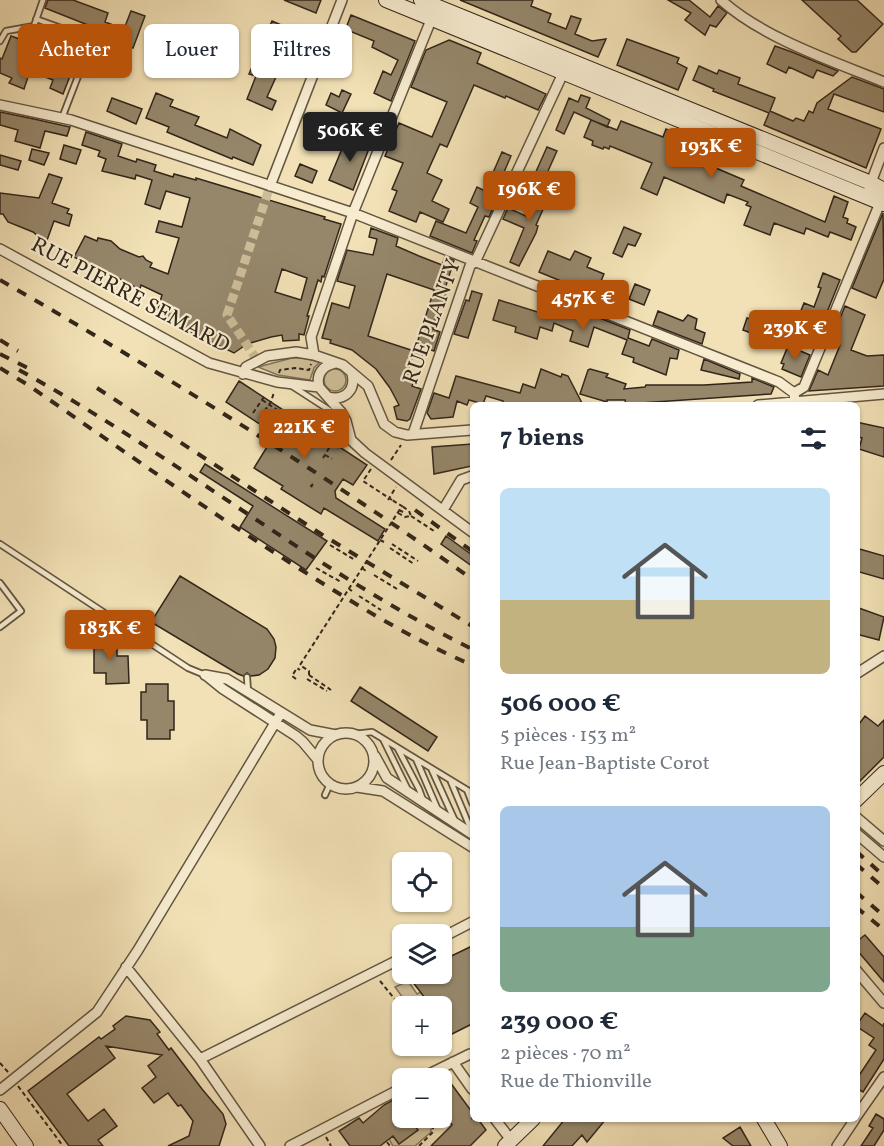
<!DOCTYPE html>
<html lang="fr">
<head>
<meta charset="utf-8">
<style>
	:root { --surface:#fff; --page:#f6f6f7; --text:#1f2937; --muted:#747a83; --accent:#b45309 }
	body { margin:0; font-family:Vollkorn,serif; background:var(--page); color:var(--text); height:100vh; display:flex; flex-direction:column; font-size:22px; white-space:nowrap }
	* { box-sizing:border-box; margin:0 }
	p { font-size:20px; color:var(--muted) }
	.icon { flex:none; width:33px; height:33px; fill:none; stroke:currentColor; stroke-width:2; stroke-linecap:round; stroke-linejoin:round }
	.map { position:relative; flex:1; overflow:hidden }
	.drawer { position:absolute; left:470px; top:402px; width:390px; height:720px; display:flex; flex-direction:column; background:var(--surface); border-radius:9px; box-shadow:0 2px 4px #0004 }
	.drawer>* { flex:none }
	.guide { position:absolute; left:18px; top:24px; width:362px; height:54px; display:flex; gap:12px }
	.buttons { position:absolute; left:392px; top:852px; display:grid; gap:12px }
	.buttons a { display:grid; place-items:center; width:60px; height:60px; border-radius:9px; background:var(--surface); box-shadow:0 2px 4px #0004; font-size:30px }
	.price { position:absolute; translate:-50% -51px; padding:0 14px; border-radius:6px; background:var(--accent); color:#fff; font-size:20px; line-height:39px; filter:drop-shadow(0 2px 3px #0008) }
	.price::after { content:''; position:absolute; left:50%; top:36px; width:18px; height:14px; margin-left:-9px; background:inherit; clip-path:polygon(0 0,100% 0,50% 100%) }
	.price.selected { background:#222; color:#fff }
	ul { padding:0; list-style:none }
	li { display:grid; align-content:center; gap:12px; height:318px; padding:0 30px }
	li span { display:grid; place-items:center; height:186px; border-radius:9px; color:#555 }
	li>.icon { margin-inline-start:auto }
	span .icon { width:108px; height:108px; fill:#fffc; stroke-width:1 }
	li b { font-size:26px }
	h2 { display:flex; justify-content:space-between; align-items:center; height:72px; padding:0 30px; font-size:26px }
	.tag { padding:0 21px; border-radius:9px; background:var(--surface); box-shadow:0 2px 4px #0004; font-size:21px; line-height:54px }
	.tag.selected { background:var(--accent); color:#fff }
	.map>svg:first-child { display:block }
	.green { fill:#d1c19b; stroke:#82745a; stroke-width:1.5 }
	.building { fill:#96876b; stroke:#32261a; stroke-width:1.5; fill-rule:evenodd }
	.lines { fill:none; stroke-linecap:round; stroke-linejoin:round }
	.street-tunnel { stroke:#ccbc97; stroke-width:9; stroke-dasharray:9 4.5; stroke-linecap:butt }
	.lane-casing { stroke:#625541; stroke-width:8 }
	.street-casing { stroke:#625541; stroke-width:12 }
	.secondary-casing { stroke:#32261a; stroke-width:16 }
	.path { stroke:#32261a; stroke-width:2; stroke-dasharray:4.5 3; stroke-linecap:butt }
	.lane { stroke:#f7ecd0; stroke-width:4.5 }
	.street { stroke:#f7ecd0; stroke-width:9 }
	.secondary { stroke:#f7ecd0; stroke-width:14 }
	.rail { stroke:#32261a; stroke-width:4; stroke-dasharray:10 10; stroke-linecap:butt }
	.path-bridge { stroke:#32261a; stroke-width:2; stroke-dasharray:4.5 3; stroke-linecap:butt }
	.labels { text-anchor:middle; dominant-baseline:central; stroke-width:4.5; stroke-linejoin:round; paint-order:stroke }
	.street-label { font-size:22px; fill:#32261a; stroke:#f7ecd0 }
</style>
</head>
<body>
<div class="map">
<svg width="884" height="1146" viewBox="0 0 884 1146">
	<rect width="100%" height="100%" fill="#f2e1b6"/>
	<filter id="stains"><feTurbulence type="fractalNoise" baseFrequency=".00333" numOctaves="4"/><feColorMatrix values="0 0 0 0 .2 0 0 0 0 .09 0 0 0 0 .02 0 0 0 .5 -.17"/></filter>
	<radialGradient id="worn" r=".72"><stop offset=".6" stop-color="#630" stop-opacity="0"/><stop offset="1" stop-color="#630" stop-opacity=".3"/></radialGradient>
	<path class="green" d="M292,358H303L320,362L314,368L310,380L278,375L258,367Z
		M324 380a11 11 0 1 1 22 0a11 11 0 1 1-22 0Z
		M408,981L417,994L421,992L431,1006H409L395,987Z
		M408,1118H426L431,1127V1132L415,1146H393L389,1139L393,1136L399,1144L417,1130Z"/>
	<path class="building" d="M48,0H73L108,13L105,22L124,29L131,11L145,16L133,48L123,44L119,53L111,50L104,68L89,61L93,53L99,56L108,33L45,8Z
		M284,0H321L316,13Z
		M460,0H533L531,6L551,14L548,22L566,29L571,16L581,19L575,34L592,41L606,39L598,57Z
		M668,0H689L710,17L718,6L727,13L716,27L710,25L705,35L685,20L691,13Z
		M802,0H857L883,24L856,52H852L838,39L841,36Z
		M351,15L415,41L391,101L374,93L383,71L391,75L398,60L372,47L374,41L347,30L346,28Z
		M272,21L281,25L267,58L276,62L274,69L277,71L276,77L267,97L276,101L272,110L247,99L256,76L249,74Z
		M11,36L25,41L21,52L44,61L54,37L68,43L64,53L80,59L75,73L72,71L63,94L50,88L53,80L30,71L24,89L9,83L12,78L0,73V58L2,59Z
		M627,39L679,58L677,63L687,68L678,90L617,65Z
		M449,40L481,53L477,63L546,94L538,110L506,96L505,98L474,85L447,147L440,144L427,173L442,180L432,201L449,209L443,222L420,212L416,222L389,211L397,191L392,189L403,163L385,156L399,123L432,137L447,102L411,87L426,50Z
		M775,46L792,52L838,71L833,76L817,70L813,78L789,67L786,73L767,64Z
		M699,66L717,74L719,70L740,78L738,84L775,98L770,111L793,121L796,118L804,121L809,111L813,113L817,103L852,77L884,89V112L834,94L828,109L881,129L866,168L764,125L769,113L713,91L714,89L693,80Z
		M342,90L351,94L342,113L326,105L331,93L339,97Z
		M156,93L173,100L170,106L199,117L195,125L227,138L230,129L261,145L253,165L233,157L232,159L167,132L169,127L146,118Z
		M581,95L590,98L586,108L610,120L607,127L574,112L564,134L556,130L569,98L578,102Z
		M112,98L142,109L136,124L107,111Z
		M0,112L34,119L70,127L67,136L45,131L40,148L15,141L18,130L0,125Z
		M591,120L617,130L621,121L663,137L666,129L703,145L697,160L744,180L741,186L825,222L834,196L848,202L843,217L848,219L847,223L856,227L851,240L830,232L828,237L806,228L804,234L774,223L770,235L744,225L751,207L746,205L748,202L727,194L724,203L664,177L657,195L641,188L652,163L610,146L609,149L604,147L603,149L592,145L593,141L584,137Z
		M86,132L122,144L118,156L136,162L137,159L156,165L154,171L173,177L174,174L196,180V178L325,217L324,219L341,224L324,277L322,276L321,282L318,280L307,316H309L304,335L299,334V340L283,341L282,335L271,337L247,344L234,353L156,315L162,295L141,285L140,289L133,286L127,288V282L96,269L74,257L85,236L97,241L98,238L111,241L120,249L139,257L143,256L146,260L152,263L150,267L168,274L179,238L156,232L159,221L182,227L190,198L166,191L160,209L145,204L152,180L136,175L135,179L102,171L106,159L98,156L100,151L82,145ZM282,269L307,278L301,300L275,292Z
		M347,137L370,146L353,190L329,180Z
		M64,145L81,150L76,164L60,159Z
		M547,147L557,151L544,180L534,176Z
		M32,149L49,153L44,165L29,160Z
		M502,152L511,156L490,204L494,206L489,217L485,216L474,240L477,241L472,253L430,236L436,221L466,233L478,207L470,203L477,187L485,191Z
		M0,155L21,161L18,170L0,165Z
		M300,164L317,171L312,183L295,176Z
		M49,174L62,178L52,203L69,209L67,213L72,215L69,226L54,221L46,243L33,232L8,222L3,214H0V193L39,198Z
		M543,180L554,185L536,225L538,226L536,233L519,266L510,262L524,228L503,219L508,208L528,217Z
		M883,213L884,279L876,298L852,288Z
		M624,227L641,234L635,246L628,244L622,257L613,253Z
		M371,228L398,238L396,246L419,256L442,265L445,257L454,260L444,292L446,293L442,308L439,307L434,324L433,329L440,332L434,351L425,348L421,359L413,356L434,290L387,274L368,336L414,351L407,374L415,377L412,386L421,389L410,419L407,421L397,419L394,407L399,405L390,388L376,369L352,350L330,343L331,340L322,338L332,303L349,308L355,286L337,281L347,250L373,255L377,239L369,237Z
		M548,251L570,260L575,251L591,258L587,267L604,274L595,295L539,272Z
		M823,273L840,280L819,332L814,330V327L811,326L814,319L800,313L804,303L814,307L821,288L818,287Z
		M635,284L650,290L644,305L629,299Z
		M472,291L482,294L468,338L454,334L466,300L469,301Z
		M549,298L630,330L628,338L649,346L652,339L679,350L677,359L670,358L666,375L633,362L634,358L622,354L627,340L594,327L588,347L570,341L573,331L554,323L552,331L540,327L537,339L515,332L516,327L493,320L499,300L544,314Z
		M845,306L865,315L851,350L867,356L884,355V386L809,391L818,370L828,375L840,345L836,343L837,340L832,338Z
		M658,311L683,321L688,315L697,319L695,329L705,333L702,344L653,325Z
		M747,318L764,323L759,336L743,330Z
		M788,346L810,355L801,377L782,369L784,364L781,363Z
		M704,359L740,374L739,379L701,370Z
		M541,369L561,377L562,374L568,376L583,405H502L503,401L486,396L483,404L469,400L467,405L457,401L453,417L431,419L427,413L434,393L449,398L456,376L520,393L523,384L535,388Z
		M590,369L608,374L606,377L626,384L624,389L645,387L646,385H704L752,382V378L774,387L771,394L626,404L625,400H607V402L580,394L588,370Z
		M239,381L367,465L353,485L343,479L335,491L336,498L385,529L378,541L324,508L321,514L281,489L283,486L254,468L275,434L226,402Z
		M856,422L884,428V457L859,449L862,438L856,436Z
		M472,444V466L434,474L432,447Z
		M205,464L327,541L306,570L240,527L253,506L200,472Z
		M446,536L472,555V566L441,544Z
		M856,548L884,556V579L856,571Z
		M180,576L267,629L274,639L276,647L275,658L268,669L259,675L251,676L247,673L243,676L238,674L151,622Z
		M856,607L884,617L879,640L856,634Z
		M98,633H107V653L117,639V656H128L129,683L106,684V673H94V637H98Z
		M146,684H168V701H174V730H170V739H147V720H141V692H146Z
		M360,687L437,737L428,751L351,701Z
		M865,716L878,726L884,720V757L856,785V728Z
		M865,935L884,957V982L856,949V942Z
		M472,946V1024L452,1034L441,1020V1006H431L409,977L416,974H441V961Z
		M865,1013L883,1026L884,1023V1059L863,1092L856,1088V1080L876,1050L869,1045L874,1038L856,1026Z
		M126,1016L150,1020L160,1032L157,1034L169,1050L171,1048L202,1089L223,1114L226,1124L219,1146H168L189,1136L193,1121L181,1105L178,1106L168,1093L154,1103L142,1088L156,1077L148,1066L162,1055L106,1046L115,1058L67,1094L88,1121L104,1109L117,1126L98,1140L103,1146H69L28,1091L99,1037L101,1039L115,1029L113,1026Z
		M444,1074L472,1112V1119H478L486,1130L470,1146H431L452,1125L441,1110V1076Z
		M395,1099L402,1109V1118H408L418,1130L399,1144L393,1136L380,1146H350L339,1131L359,1118L363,1123L384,1105Z
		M876,1114L884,1119V1130L874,1146H861L873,1128L869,1126Z
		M565,1119H606L587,1142L582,1135L572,1146H543Z
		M740,1127L751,1146H733L723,1138Z"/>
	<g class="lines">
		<path class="street-tunnel" d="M257,360L227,315L270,186"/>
		<g class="lane-casing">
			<path id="lane" d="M36,19L89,38L87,53L62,118
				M0,41L6,31L34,26L43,0
				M292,386L343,419
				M0,544L188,668L205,675
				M0,583L21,611L0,627
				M247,677L248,692
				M354,734L372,732L472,793
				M383,739L407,788
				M398,749L419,789L423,800
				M416,759L438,810
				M431,768L455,821
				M451,782L472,832
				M467,790L472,803
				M325,795L330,784"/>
		</g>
		<g class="street-casing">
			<path id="street" d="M721,0C763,38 832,61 884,82
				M0,105L71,120L353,213L779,382L794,393L795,401
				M270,186L342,0
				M869,188L884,148
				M0,249L209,363L277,382L319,387
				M314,355L311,337L353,213L431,20
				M335,363C322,366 316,374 319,387L341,412L346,421L351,440L365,453L472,532
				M243,374L246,367L267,356L296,352L314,355L343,365L368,386L384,424L395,432L407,435L472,430
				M794,393L804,387L882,198
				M328,397C344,401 356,391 352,374
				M758,405L884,394
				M413,434L470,266L477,258L565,69
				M443,510L461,480L472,476
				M856,674L884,656
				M205,675L227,679L310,730L336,735
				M207,676L223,689L296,736L303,742L318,760
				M318 761a28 28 0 1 1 56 0a28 28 0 1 1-56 0Z
				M375,756L387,778L472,834
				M357,787L383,791L472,847
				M856,817L884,841
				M856,833L884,857
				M441,938L472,922
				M126,967L200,1059L260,1146
				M856,970L884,1003
				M200,1059L402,958
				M453,1062L472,1089
				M421,1078L470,1054
				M0,1090L97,1012L138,950L281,713
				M856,1117L884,1077
				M495,1119L511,1140
				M290,1146L402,1088
				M837,1146L855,1119"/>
		</g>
		<g class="secondary-casing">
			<path id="secondary" d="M386,0L884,204
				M421,0L871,183L884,190
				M856,800L884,773
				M0,1109L26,1146
				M764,1119L780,1146
				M505,1146L533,1119"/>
		</g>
		<path class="path" d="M279,373L280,370L295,368L309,370L311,364
			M262,400L338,449
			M253,413L264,397
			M260,417L271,402L274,392
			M300,427L304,422
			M306,431L308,425
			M322,433L332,421
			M325,455L332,459
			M323,458L334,440
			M391,460L401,445
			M371,469L363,481L392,500
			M313,484L311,486L313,487
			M388,500L396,487
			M399,510L403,512
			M398,513L405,517L411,516L409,511L402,506
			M411,516L434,531
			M380,540L384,542
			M392,544L418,561
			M330,545L355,560
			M390,548L414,564
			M316,568L341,582
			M362,568L366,571
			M374,575L397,589
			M349,589L352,591
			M359,596L381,610
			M309,675L331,690
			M296,679L292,676L297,668L300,670
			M307,679L327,691
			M380,981L402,1008
			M432,1046L442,1057
			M0,1063L8,1072
			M18,1086L63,1146
			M326,1137L331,1146
			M387,1142L390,1146
			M419,1146L433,1132V1126L428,1118"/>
		<use href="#lane" class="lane"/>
		<use href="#street" class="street"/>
		<use href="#secondary" class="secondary"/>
		<path class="rail" d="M0,280C162,373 320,471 472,579
			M0,340L18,351
			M0,354L32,370
			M0,368L28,385C115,445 201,506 289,562C350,601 407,637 472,665
			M19,370C175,455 313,570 472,649
			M97,388L321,534L472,626
			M415,510L472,551
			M856,851L884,876
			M856,864L884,888
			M856,892L884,916
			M856,907L884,930"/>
		<path class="path-bridge" d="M309,675V671L300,665L402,506L392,500"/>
	</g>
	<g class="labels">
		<g class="street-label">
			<text transform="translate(130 296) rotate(28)">RUE PIERRE SEMARD</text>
			<text transform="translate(433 322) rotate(-70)">RUE PLANTY</text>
		</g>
	</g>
	<rect width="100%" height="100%" filter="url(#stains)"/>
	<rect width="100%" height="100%" fill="url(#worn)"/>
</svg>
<div class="buttons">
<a><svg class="icon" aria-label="locate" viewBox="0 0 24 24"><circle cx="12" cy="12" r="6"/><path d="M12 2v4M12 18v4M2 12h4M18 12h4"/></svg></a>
<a><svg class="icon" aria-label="layers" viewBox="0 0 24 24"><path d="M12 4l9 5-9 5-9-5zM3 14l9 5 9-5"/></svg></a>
<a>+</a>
<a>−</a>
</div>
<b class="price selected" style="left:350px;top:163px">506K €</b>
<b class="price" style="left:711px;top:179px">193K €</b>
<b class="price" style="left:529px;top:222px">196K €</b>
<b class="price" style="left:583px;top:331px">457K €</b>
<b class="price" style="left:795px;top:361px">239K €</b>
<b class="price" style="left:304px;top:460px">221K €</b>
<b class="price" style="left:110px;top:661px">183K €</b>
<div class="guide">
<a class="tag selected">Acheter</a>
<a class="tag">Louer</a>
<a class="tag">Filtres</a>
</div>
<section class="drawer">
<h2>7 biens<svg class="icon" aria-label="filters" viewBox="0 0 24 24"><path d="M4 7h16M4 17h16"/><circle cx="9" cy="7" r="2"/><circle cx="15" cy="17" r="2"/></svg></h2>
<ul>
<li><span style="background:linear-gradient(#bfe0f5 60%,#c2b280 0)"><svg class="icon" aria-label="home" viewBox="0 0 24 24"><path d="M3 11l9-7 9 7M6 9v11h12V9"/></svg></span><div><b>506 000 €</b><p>5 pièces · 153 m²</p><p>Rue Jean-Baptiste Corot</p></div></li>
<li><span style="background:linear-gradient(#a9c7e8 65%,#7fa58c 0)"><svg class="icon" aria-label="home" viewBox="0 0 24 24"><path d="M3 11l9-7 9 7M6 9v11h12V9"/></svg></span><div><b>239 000 €</b><p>2 pièces · 70 m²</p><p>Rue de Thionville</p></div></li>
</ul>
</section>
</div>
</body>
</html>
